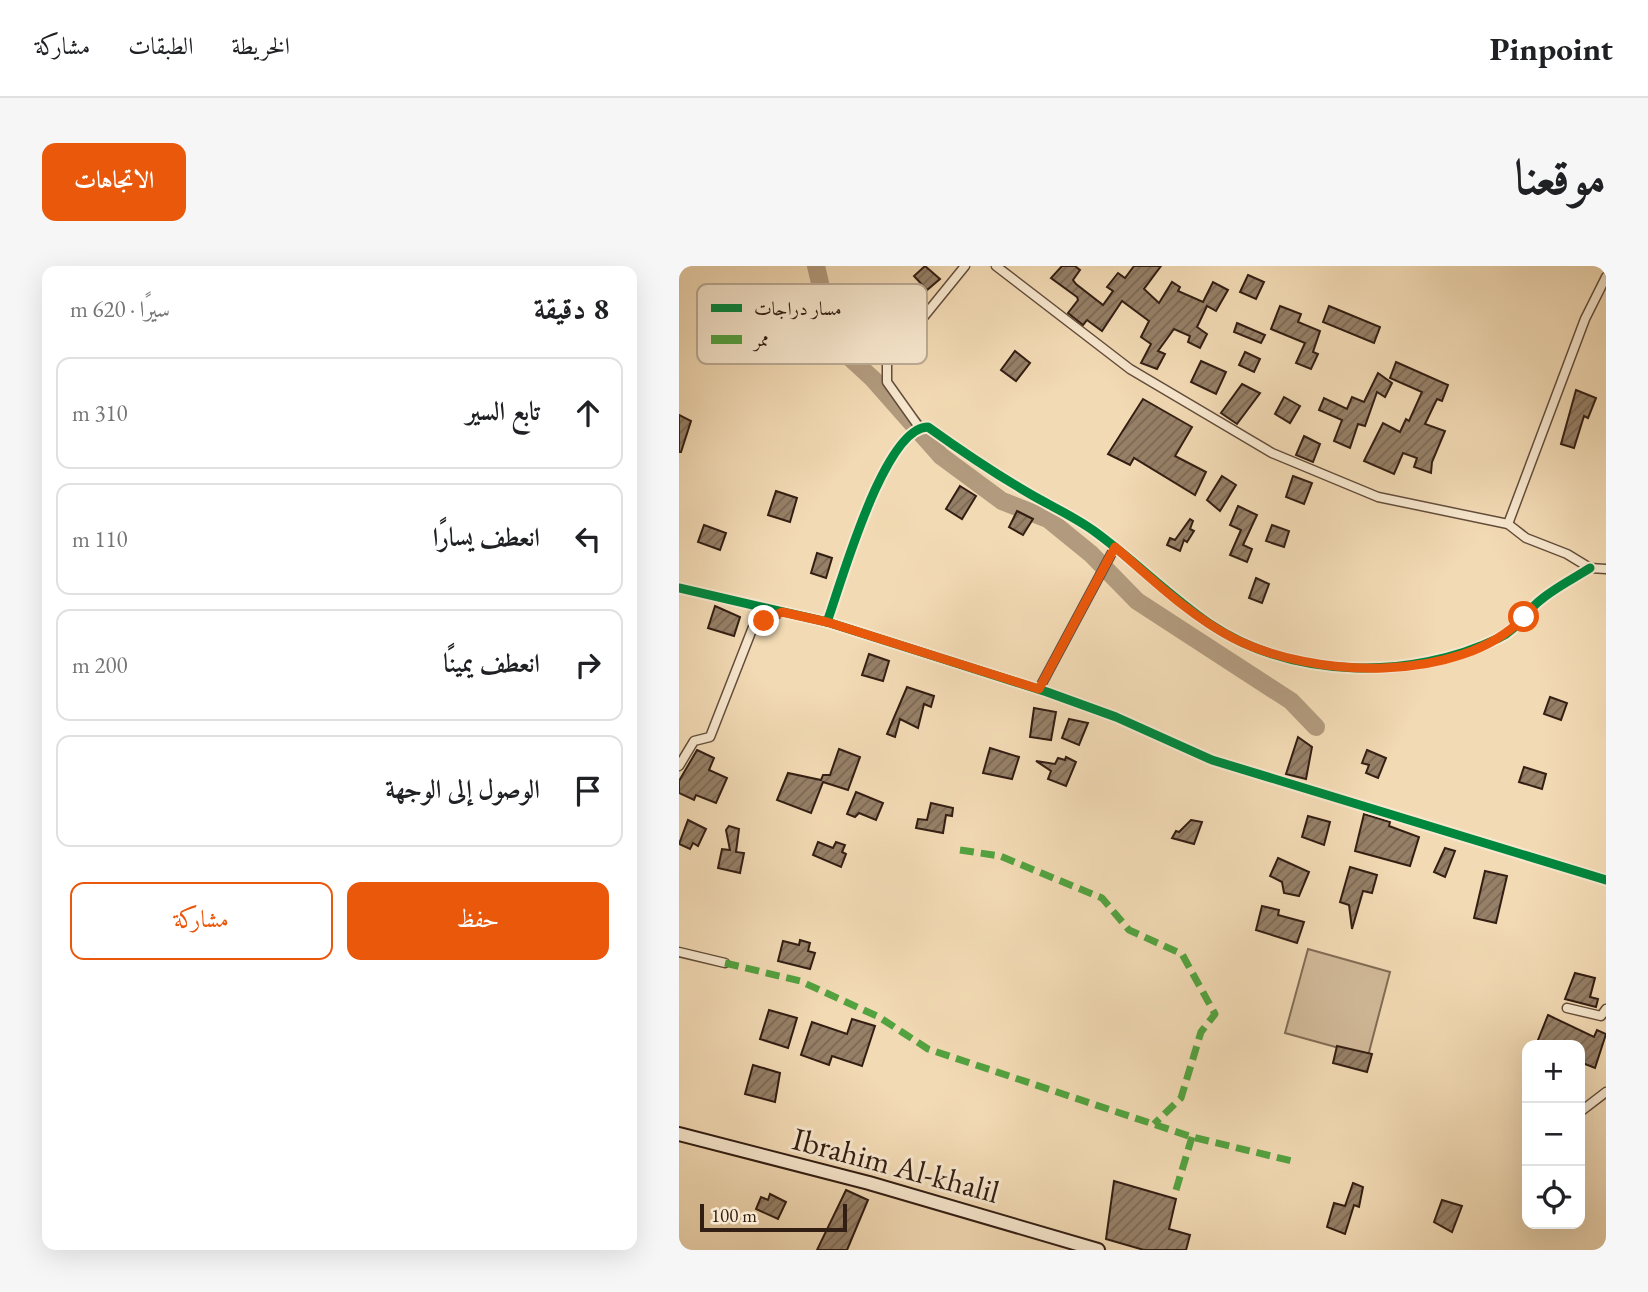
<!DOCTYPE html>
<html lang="ar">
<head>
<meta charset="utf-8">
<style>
	body { margin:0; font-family:"EB Garamond",Amiri,serif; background:#f6f6f6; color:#202124; direction:rtl }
	.controls { position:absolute; right:21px; bottom:21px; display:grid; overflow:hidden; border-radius:14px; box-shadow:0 7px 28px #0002 }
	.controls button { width:63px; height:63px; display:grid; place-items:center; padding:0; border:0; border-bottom:2px solid #e0e0e0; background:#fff; color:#202124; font:35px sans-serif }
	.scale { position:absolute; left:21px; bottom:18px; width:147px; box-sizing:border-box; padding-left:7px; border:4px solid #331e13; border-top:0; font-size:19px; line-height:24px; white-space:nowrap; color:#331e13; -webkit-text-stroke:5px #f7e7ce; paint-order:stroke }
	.stop { position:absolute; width:21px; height:21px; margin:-16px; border:5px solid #ea580c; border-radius:50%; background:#fff }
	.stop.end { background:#ea580c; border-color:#fff; box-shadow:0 2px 7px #0008 }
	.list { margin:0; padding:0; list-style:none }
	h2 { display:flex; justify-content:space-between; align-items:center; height:91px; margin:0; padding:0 28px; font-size:30px }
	h2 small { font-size:23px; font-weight:400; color:#757577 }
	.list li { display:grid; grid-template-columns:46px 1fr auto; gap:21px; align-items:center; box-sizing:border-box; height:112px; margin:0 14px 14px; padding:0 14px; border:2px solid #e0e0e0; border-radius:14px }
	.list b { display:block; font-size:26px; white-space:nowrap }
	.list em { font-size:23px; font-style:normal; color:#757577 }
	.actions { display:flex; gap:14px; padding:21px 28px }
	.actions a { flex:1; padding:16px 0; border:2px solid #ea580c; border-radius:14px; text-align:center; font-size:24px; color:#ea580c }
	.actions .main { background:#ea580c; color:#fff }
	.icon { flex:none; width:38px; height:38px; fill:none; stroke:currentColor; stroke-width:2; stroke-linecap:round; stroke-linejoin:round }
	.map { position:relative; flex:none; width:927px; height:984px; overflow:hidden; direction:ltr; border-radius:14px }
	header { display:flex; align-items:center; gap:42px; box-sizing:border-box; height:98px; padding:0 35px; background:#fff; border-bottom:2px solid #e0e0e0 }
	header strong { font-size:33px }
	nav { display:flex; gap:38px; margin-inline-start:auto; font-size:24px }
	.intro { display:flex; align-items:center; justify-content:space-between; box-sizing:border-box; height:168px; padding:0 42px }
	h1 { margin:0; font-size:49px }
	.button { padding:18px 32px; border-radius:14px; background:#ea580c; color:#fff; font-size:24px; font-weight:700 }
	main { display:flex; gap:42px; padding:0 42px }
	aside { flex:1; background:#fff; border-radius:14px; box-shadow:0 7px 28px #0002 }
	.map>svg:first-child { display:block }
	.grass { fill:#d2ba99; stroke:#826c56; stroke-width:2 }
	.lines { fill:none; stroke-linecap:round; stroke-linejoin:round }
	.river { stroke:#b19a7d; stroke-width:18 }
	.building { fill:url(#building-hatch); stroke:#331e13; stroke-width:2 }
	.street-casing { stroke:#634d3b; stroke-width:11 }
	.secondary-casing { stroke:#331e13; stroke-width:16 }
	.street { stroke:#f7e7ce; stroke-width:8 }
	.secondary { stroke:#f7e7ce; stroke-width:12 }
	.quiet { stroke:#52a23f; stroke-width:7; stroke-dasharray:14 7; stroke-linecap:butt }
	.cycleway-casing { stroke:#f7e7ce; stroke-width:13 }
	.cycleway { stroke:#00873e; stroke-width:9 }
	.route { stroke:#ea580c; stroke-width:9 }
	.labels { text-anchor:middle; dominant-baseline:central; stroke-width:6; stroke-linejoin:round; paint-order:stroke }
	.street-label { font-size:32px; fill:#331e13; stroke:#f7e7ce }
	.key { fill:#f7e7ce; stroke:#bcab96; stroke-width:2 }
	.key-label { font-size:19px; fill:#331e13 }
</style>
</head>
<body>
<header>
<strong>Pinpoint</strong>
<nav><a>الخريطة</a><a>الطبقات</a><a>مشاركة</a></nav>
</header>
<div class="intro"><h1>موقعنا</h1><a class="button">الاتجاهات</a></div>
<main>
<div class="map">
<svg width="927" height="984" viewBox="0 0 927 984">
	<defs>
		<pattern id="building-hatch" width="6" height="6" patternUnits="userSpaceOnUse" patternTransform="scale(1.75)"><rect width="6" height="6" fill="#968067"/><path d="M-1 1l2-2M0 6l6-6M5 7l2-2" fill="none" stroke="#7b6854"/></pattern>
	</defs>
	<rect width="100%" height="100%" fill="#f2dab4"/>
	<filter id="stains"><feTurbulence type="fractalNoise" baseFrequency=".00286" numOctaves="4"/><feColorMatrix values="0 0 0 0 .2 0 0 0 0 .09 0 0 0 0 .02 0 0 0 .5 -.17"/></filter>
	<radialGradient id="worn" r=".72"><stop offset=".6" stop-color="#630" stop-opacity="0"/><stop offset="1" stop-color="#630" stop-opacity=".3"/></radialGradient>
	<path class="grass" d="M629,683L711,706L689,790L606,767Z"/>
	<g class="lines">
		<path class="river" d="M137,0L155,77L194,113L262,190L323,235L369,253L412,288L458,335L612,435L637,461"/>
	</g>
	<g class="building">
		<path d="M246,0L261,13L248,24L235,10Z"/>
		<path d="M383,0H396L401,4L394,14L397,18L424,39L434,25L428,21L439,7L446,12L455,0H482L465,23L480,37L493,16L501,21L499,25L524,36L534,16L549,24L537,45L528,40L518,61L528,68L521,82L509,76L511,70L495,63L479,85L486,88L478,103L462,97L472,78L462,71L470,55L443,35L423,65L408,54L404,59L389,47L399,34L398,31L372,12Z"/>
		<path d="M569,9L585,16L577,33L561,26Z"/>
		<path d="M601,40L622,48L619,56L641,65L634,86L639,88L632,103L617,97L626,77L592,63Z"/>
		<path d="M650,40L701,61L695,77L644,56Z"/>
		<path d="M558,57L586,69L582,77L555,66Z"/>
		<path d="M336,85L351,97L337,115L322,104Z"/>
		<path d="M566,86L581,93L575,106L560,99Z"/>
		<path d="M522,95L547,106L537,128L512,116Z"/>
		<path d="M717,96L769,119L763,135L758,133L746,158L766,165L753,196L752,207L735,201L738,192L724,187L715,208L685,195L704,157L721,166L727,153L730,155L743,126L711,112Z"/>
		<path d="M699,107L713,117L706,131L698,126L686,160L679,158L671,182L655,175L663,154L640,144L645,132L668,143L673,131L685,136Z"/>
		<path d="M563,118L581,127L558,158L542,147Z"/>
		<path d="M897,124L917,132L909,152L905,150L895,182L882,178Z"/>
		<path d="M605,131L621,140L611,157L596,148Z"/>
		<path d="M464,133L513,161L496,190L527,206L516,229L455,192L451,199L429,188Z"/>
		<path d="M0,149L12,155L2,186H0Z"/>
		<path d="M625,170L641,178L634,196L617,189Z"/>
		<path d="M543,210L557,219L541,245L528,234Z"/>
		<path d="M614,210L633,217L625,238L607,231Z"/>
		<path d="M281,220L297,230L283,253L267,243Z"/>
		<path d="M97,225L118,232L111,256L89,249Z"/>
		<path d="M559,240L578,249L564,279L573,283L568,296L551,289L562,264L551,259Z"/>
		<path d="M338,245L354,253L344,269L330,261Z"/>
		<path d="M511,253L514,255L511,263L515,265L508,276L505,274L501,285L488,279L491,272L496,274Z"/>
		<path d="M25,259L47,267L41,284L19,276Z"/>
		<path d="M593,259L610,265L605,281L587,275Z"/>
		<path d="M138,287L153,292L147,312L132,307Z"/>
		<path d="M577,312L590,318L583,337L570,332Z"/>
		<path d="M36,340L61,351L55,370L29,362Z"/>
		<path d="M190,388L210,395L204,415L183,409Z"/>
		<path d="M228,421L255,430L252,441L245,438L239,462L221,453L216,471L208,468Z"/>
		<path d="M871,431L888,437L882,454L865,448Z"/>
		<path d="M355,442L377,446L372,474L351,471Z"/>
		<path d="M390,453L409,457L400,479L383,472Z"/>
		<path d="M619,471L633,481L627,513L607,508Z"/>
		<path d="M311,482L340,491L333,513L304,507Z"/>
		<path d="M160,483L181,491L169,524L144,516L132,547L98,534L109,507L142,514L144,509H151Z"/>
		<path d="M18,484L35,492L30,504L48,512L37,537L17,529L15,534L0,527V515Z"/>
		<path d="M688,484L707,492L699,512L687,507L690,499L683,497Z"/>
		<path d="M387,491L397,496L387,520L369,513L372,505L357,495L376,498L379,492L386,494Z"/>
		<path d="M845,501L867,508L863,523L840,516Z"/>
		<path d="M177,526L204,537L197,554L180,547L176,551L168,548Z"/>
		<path d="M252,537L274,542L273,550L267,549L264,567L237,562L239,553L248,554Z"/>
		<path d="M685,548L711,556L710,560L740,571L731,600L676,585Z"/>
		<path d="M629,550L651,556L645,579L623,571Z"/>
		<path d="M9,554L27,563L19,580L14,577L11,583L0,578Z"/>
		<path d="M512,554L523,556L515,578L493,572L497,565L500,566Z"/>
		<path d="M50,560L60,563L57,586L65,587L61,607L39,602L43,583L51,584L47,564Z"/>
		<path d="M139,576L154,582L157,576L166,579L163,586L167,588L162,601L134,589Z"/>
		<path d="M766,582L776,585L766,611L755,606Z"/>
		<path d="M599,592L630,606L620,630L605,627L603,616L591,610Z"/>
		<path d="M671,601L698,609L693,627L684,625L673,663L670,639L661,636Z"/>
		<path d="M806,605L828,610L817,657L795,652Z"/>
		<path d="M583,640L600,644L599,649L625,656L618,677L577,664Z"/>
		<path d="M121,674L131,677L129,685L136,687L131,703L99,695L104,675L120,679Z"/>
		<path d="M896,707L916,712L911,731L919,733L917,741L886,733Z"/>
		<path d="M90,744L118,752L109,782L81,773Z"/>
		<path d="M869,749L915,771L918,764L927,768L916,802L901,796V779H857Z"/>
		<path d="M173,753L196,760L183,800L153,790L150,799L122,789L133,756L168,768Z"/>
		<path d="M658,780L693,788L688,806L654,797Z"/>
		<path d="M74,799L101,807L96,836L66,828Z"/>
		<path d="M435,915L497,933L490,963L511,969L507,984H465L427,973Z"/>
		<path d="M674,917L684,921L680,941L675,939L666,968L648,961L655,937L666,940Z"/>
		<path d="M167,924L189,934L168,984H138Z"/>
		<path d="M91,928L107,936L99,953L77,943L82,931L89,934Z"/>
		<path d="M763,934L783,940L773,966L755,956Z"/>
	</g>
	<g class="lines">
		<g class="street-casing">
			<g id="street">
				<path d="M317,0L451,103L593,187L699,231L829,258L847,272L888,288L911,302L927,303"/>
				<path d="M240,161L208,116V96L286,0"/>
				<path d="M829,258L906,53L927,11"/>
				<path d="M0,322L148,356L255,390L368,426L437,451L533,494L927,614"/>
				<path d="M148,356C162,318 205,161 249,161C281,184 312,205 346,225C369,239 393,249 415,265C455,294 490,330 531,358C613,413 731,415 820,372C836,365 845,349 858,337C873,323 894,313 911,302"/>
				<path d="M360,423L436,281"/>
				<path d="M0,500L15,475L31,471L74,361L102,346"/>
				<path d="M0,686L46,697"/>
				<path d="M888,742L922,750L927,743"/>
				<path d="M901,846L927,826"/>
			</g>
		</g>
		<g class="secondary-casing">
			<path id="secondary" d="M0,868L190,917L419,984"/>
		</g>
		<use href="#street" class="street"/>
		<use href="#secondary" class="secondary"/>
		<g class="quiet">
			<path d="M281,584L321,590L423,632L450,664L503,688L536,748L522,766L502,832L475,858"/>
			<path d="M46,697L121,715L200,751L249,783L513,871L613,895"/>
			<path d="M497,924L513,871"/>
		</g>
		<g class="cycleway-casing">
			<g id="cycleway">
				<path d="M0,322L148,356L255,390L368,426L437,451L533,494L927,614"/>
				<path d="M148,356C162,318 205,161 249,161C281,184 312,205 346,225C369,239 393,249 415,265C455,294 490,330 531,358C613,413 731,415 820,372C836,365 845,349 858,337C873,323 894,313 911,302"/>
			</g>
		</g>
		<use href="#cycleway" class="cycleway"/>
	</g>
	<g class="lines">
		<path class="route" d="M85,355L103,346L148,356L360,423L436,281C473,313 510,349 554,372C633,412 780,419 845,351"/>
	</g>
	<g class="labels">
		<g class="street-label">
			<text transform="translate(217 899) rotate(15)">Ibrahim Al-khalil</text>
		</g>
	</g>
	<rect x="18" y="18" width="230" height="80" rx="10" class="key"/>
	<rect x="32" y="38" width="31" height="8" fill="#00873e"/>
	<rect x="32" y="69" width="31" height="9" fill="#52a23f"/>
	<g class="key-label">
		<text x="75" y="49">مسار دراجات</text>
		<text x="75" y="80">ممر</text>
	</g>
	<rect width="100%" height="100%" filter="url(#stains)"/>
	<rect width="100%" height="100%" fill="url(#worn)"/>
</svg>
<div class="controls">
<button>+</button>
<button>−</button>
<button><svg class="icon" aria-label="locate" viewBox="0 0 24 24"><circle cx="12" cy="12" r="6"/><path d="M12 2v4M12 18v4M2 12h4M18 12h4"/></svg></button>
</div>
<div class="scale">100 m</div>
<div class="stop" style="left:845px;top:351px"></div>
<div class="stop end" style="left:85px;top:355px"></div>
</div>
<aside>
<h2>8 دقيقة<small>سيرًا · 620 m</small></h2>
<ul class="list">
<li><svg class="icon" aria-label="ahead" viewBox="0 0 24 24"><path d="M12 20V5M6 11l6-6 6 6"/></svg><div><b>تابع السير</b></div><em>310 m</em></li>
<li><svg class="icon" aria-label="left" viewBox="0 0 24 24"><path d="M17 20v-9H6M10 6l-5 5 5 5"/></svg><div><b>انعطف يسارًا</b></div><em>110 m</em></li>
<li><svg class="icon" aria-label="right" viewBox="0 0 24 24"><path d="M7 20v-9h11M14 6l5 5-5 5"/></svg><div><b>انعطف يمينًا</b></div><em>200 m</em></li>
<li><svg class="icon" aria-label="arrive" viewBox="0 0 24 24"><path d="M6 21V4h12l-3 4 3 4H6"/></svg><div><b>الوصول إلى الوجهة</b></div></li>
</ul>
<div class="actions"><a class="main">حفظ</a><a>مشاركة</a></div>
</aside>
</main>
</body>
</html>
